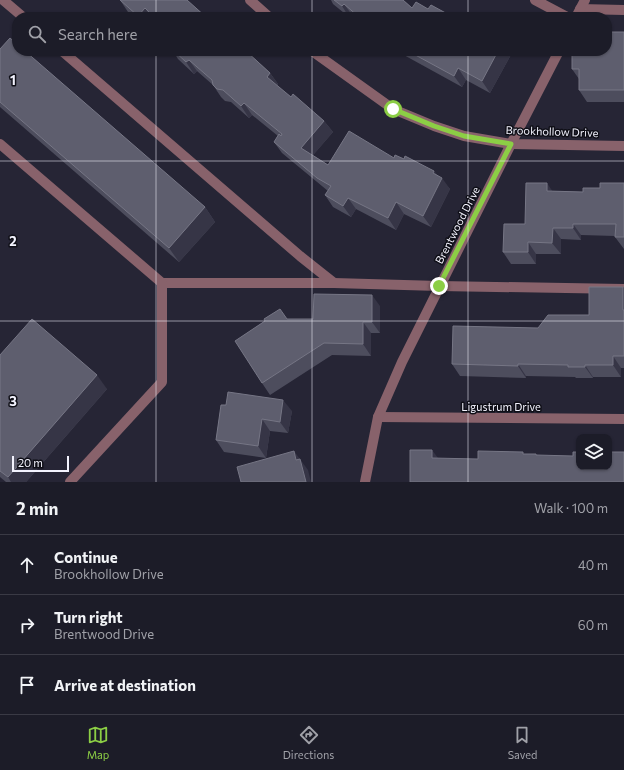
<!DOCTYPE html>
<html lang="en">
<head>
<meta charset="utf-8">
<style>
	body { margin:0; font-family:Commissioner,sans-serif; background:#292934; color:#f1f3f6 }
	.controls { position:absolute; right:12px; bottom:12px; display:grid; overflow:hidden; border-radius:8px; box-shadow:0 1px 3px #0004 }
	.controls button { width:36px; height:36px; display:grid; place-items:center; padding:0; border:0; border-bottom:1px solid #3a3a45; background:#1c1c28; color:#f1f3f6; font:20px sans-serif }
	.scale { position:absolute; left:12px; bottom:10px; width:57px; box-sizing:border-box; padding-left:4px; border:2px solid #f3f3fe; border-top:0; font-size:11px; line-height:14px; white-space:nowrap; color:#f3f3fe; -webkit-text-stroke:3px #0f0f17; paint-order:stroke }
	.stop { position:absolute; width:12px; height:12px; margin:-9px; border:3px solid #8cce45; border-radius:50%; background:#fff }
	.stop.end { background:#8cce45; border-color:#fff; box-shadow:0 1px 4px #0008 }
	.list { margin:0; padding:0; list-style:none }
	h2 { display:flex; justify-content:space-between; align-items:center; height:52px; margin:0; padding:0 16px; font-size:17px }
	h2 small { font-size:13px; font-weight:400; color:#a0a1a8 }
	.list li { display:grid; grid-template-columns:26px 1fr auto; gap:12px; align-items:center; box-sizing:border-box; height:60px; padding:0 16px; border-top:1px solid #3a3a45 }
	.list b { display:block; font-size:15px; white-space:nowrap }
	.list p { margin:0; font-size:13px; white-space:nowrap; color:#a0a1a8 }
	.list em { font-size:13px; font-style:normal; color:#a0a1a8 }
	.icon { flex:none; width:22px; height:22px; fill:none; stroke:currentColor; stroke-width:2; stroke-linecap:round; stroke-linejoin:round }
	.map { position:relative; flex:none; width:624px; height:482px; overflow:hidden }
	.search { position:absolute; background:#1c1c28; box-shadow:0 1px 3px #0004; left:12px; right:12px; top:12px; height:44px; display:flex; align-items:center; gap:10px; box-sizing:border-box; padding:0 14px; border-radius:16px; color:#a0a1a8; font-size:15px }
	.sheet { height:232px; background:#1c1c28 }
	nav { display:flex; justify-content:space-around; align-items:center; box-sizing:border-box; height:56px; border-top:1px solid #3a3a45; background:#1c1c28; font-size:11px; color:#a0a1a8 }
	nav a { display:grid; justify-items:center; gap:2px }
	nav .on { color:#8cce45 }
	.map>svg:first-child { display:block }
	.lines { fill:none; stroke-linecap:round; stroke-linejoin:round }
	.minor { stroke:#88626b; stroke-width:10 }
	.wall { fill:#4d4d5d }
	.shaded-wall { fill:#363546 }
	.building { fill:#5e5e6e; stroke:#767685 }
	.route { stroke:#8cce45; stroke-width:5 }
	.grid { fill:none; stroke:#f3f3fe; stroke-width:1; stroke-opacity:0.55 }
	.labels { text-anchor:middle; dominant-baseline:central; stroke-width:3; stroke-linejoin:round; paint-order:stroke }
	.street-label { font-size:11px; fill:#f3f3fe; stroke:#0f0f17 }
	.grid-label { font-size:13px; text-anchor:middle; font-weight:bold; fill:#f3f3fe; stroke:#0f0f17; stroke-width:3; stroke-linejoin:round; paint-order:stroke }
</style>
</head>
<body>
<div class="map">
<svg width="624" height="482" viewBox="0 0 624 482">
	<rect width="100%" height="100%" fill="#262535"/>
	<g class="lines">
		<g class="minor">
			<path d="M3,0L23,17"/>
			<path d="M250,0L269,17"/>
			<path d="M535,0L567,17"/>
			<path d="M580,9L624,10"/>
			<path d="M576,17L585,0"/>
			<path d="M62,51L300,256L334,283"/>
			<path d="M312,51L393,109L434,126L464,136L511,144L624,146"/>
			<path d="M0,144L162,283H334L439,286L624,289"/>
			<path d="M378,417L624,419"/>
			<path d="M70,482L162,382V283"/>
			<path d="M365,482L378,417L402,362L511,144L559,51"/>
		</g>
	</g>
	<g class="wall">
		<path d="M120,0L206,17H134L128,12Z"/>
		<path d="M331,0H403L412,8L428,9L453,17H354L352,15L350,17H349L333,4Z"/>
		<path d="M624,32V102H587L579,90V79L572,69L607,51Z"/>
		<path d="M0,49L205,207L215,222L179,262L0,107Z"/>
		<path d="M173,51H246L270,73L278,84L277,86L291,97L324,121L333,132L313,155L328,165L394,158L404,159L434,171L437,175L450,189L431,227L404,214L396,230L356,209L351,217L333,207L325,195L328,191L282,153L274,142L278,136L252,115L249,118L231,102L225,101L221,97L213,85L197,71L194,74L178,59Z"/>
		<path d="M400,51H513L490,93L466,80L462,87L402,54Z"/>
		<path d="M624,183V249L615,237V236L581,235V240L561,239V254H536V264H511L503,252L525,224L553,191L583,192Z"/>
		<path d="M623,287L624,288V368H621V377H593V378H576L575,377L526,376V378L460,376L452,364L538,328L589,315Z"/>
		<path d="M380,306V333H371V356L332,355L270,395L262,383L288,319H313Z"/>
		<path d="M0,355L107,389L26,482H6L0,477Z"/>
		<path d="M221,405L292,411L288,433L270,431L266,458L224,452L216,440Z"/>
	</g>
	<g class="shaded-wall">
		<path d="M344,4L352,15L350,17H349L342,6Z"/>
		<path d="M145,8L151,17H139L138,16Z"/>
		<path d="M498,51H513L490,93L482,81Z"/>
		<path d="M189,60L197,71L194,74L186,62Z"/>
		<path d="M458,68L466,80L462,87L454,76Z"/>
		<path d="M270,73L278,84L275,88L267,77Z"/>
		<path d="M244,103L252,115L249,118L241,106Z"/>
		<path d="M324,121L333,132L309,160L301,148Z"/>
		<path d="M434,171L441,180L442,178L450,189L431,227L423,216L433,173Z"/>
		<path d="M547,183L555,195L547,191Z"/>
		<path d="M348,198L356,209L351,217L343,206Z"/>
		<path d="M396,202L404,214L396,230L388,218Z"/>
		<path d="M205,207L215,222L179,262L169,248Z"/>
		<path d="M573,224L581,235V240L573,228Z"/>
		<path d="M553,228L561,239V254L552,243Z"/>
		<path d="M528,242L536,254V264L528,252Z"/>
		<path d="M623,287L624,288V311L623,310Z"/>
		<path d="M372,295L380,306V333L372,322Z"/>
		<path d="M363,322L371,333V356L363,344Z"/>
		<path d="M613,356L621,368V377L613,365Z"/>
		<path d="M518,364L526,376V378L518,366Z"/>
		<path d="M585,365L593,377V378L585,367Z"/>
		<path d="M97,375L107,389L26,482H11L8,477Z"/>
		<path d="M283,400L292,411L288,433L280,422Z"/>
		<path d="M262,419L270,431L266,458L258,446Z"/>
		<path d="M432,450L441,462L432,458Z"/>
		<path d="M294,451L308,470L311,482H306L296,460Z"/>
	</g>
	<g class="building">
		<path d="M120,0H187L206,17H154L145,8L138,16Z"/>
		<path d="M334,0H403L412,8L416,2L428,9L431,5L453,17H359L344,4L342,6Z"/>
		<path d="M490,13L497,17H488Z"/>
		<path d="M607,32H624V90H579V69H572V52H578V51H607Z"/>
		<path d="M10,38L17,44V51H25L205,207L169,248L0,102V49Z"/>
		<path d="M174,51H246L270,73L267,77L291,97L293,94L324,121L301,148L328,165L349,131L394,158L395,155L404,159L405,156L434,171L433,173L442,178L423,216L396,202L388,218L348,198L343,206L325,195L331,186L317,178L274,142L279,134L281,136L282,134L244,103L241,106L223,90L217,89L213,85L212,80L189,60L186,62Z"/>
		<path d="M408,51H498L482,81L458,68L454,76Z"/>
		<path d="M526,183H547V191L583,192V188H600V183H624V237H615L616,224H573V228H553L552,243L528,242V252H503L504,224H525Z"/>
		<path d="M589,287H623V310H624V356H613V365H585V367H568V365L518,364V366L452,364L453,326L538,328L548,315H589Z"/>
		<path d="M314,294L372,295V322H363V344L324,343L262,383L235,341L265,321L264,319L280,309L287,319H313Z"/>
		<path d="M32,319L97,375L8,477L0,471V355Z"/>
		<path d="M228,392L283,400L280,422L262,419L258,446L216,440L221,405H226Z"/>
		<path d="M410,450H432V458L478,459V451L523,452V454H536V455L573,456V452H579V467H609V452H624V482H410Z"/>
		<path d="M294,451L296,460L300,459L306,482H241L237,467Z"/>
	</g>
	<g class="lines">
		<path class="route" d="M393,109L434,126L464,136L511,144L439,286"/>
	</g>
	<path class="grid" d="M156,0V17M312,0V17M468,0V17M156,51V482M312,51V482M468,51V482M0,161H624M0,321H624"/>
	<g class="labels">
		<g class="street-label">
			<text transform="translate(552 131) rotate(2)">Brookhollow Drive</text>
			<text transform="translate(457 225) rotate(-63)">Brentwood Drive</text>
			<text x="501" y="406">Ligustrum Drive</text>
		</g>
	</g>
	<g class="grid-label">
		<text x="13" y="85">1</text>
		<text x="13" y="246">2</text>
		<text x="13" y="406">3</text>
	</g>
</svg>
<div class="controls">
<button><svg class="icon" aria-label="layers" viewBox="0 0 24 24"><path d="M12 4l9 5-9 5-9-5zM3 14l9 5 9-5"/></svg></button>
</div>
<div class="scale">20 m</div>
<div class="stop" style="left:393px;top:109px"></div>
<div class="stop end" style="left:439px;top:286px"></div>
<div class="search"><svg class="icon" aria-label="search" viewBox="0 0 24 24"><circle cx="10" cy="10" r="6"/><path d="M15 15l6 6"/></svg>Search here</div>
</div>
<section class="sheet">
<h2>2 min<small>Walk · 100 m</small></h2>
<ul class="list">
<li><svg class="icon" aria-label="ahead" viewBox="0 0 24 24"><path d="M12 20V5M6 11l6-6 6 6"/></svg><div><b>Continue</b><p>Brookhollow Drive</p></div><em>40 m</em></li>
<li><svg class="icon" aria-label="right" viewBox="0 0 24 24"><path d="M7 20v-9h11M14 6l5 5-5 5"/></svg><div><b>Turn right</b><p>Brentwood Drive</p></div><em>60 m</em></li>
<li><svg class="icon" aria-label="arrive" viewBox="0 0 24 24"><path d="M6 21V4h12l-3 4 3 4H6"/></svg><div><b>Arrive at destination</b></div></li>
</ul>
</section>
<nav>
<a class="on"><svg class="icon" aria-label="map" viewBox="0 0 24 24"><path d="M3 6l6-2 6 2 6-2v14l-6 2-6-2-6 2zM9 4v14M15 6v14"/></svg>Map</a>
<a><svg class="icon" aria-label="directions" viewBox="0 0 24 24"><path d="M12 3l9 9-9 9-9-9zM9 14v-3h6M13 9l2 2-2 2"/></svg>Directions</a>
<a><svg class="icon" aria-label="saved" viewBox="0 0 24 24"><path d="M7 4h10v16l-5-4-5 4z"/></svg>Saved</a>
</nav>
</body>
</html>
